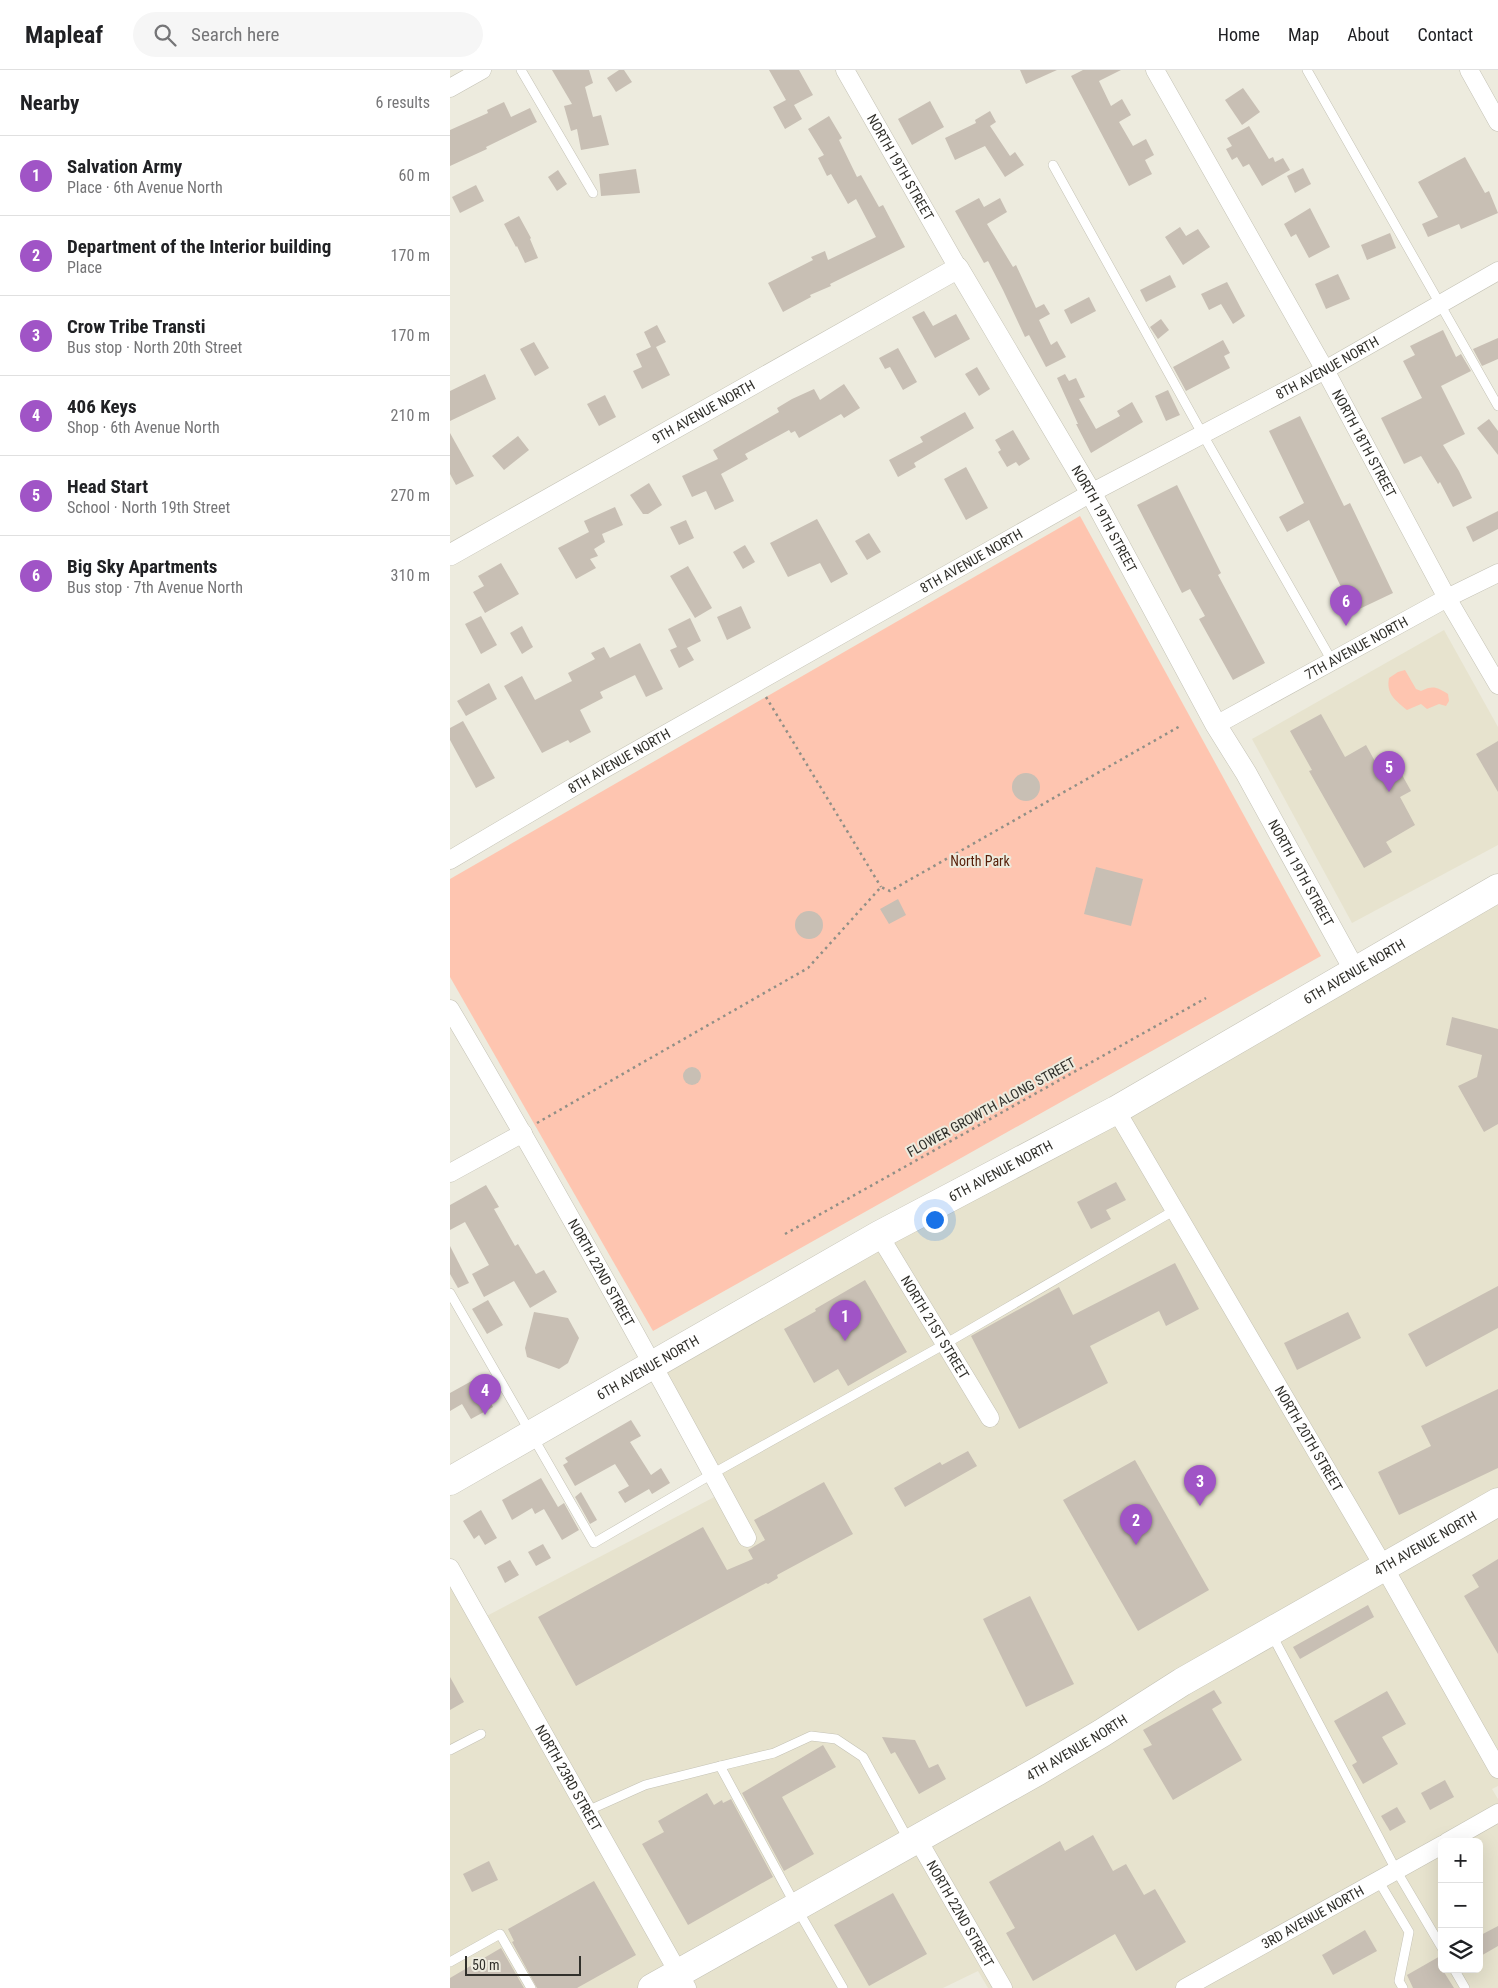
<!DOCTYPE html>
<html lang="en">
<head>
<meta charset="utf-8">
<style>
	body { margin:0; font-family:"Roboto Condensed",sans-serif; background:#f6f6f6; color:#202124 }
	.controls { position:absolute; right:15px; bottom:15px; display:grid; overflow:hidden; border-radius:8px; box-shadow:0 5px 20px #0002 }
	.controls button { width:45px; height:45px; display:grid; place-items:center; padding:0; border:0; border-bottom:1px solid #e0e0e0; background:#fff; color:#202124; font:25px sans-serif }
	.scale { position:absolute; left:15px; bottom:12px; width:116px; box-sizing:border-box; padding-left:5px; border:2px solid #31302b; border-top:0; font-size:14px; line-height:18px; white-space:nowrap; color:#31302b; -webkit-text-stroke:4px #edebde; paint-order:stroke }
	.you { position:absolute; left:484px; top:1149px; width:18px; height:18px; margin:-12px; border:4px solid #fff; border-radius:50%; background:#1a73e8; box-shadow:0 0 0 8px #1a73e833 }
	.badge { display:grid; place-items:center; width:32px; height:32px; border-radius:50%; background:#a054c6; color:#fff; font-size:16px; font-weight:700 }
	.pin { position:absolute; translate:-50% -41px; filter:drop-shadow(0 1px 2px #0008) }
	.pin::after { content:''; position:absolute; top:26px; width:18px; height:15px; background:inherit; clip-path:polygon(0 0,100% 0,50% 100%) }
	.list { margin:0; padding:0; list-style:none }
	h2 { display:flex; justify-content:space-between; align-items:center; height:65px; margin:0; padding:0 20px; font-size:21px }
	h2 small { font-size:16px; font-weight:400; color:#757577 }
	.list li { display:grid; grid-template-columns:32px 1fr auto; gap:15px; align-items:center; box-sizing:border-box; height:80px; padding:0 20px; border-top:1px solid #e0e0e0 }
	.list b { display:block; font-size:19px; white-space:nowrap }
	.list p { margin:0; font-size:16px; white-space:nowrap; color:#757577 }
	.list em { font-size:16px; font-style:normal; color:#757577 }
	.icon { flex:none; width:28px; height:28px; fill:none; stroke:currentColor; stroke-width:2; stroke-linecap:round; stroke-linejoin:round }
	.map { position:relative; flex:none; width:1048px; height:1918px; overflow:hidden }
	header { display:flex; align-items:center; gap:30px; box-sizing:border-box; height:70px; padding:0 25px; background:#fff; border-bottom:1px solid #e0e0e0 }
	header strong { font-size:24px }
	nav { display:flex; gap:28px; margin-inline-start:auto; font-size:18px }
	.search { width:350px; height:45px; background:#f6f6f6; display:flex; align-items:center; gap:12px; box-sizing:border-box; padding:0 18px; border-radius:28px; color:#757577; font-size:19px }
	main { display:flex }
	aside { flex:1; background:#fff }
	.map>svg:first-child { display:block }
	.built { fill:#e7e3ce; fill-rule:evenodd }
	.green { fill:#fec5b0 }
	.building { fill:#c8bfb4 }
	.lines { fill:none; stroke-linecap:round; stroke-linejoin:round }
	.service-casing { stroke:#c4c2b5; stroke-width:10 }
	.minor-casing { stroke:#c4c2b5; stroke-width:19 }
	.tertiary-casing { stroke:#c4c2b5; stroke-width:22 }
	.primary-casing { stroke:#c4c2b5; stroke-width:29 }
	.path { stroke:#918f86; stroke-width:2.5; stroke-dasharray:2.5 4; stroke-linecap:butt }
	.service { stroke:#fff; stroke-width:9 }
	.minor { stroke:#fff; stroke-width:18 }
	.tertiary { stroke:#fff; stroke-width:21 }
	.primary { stroke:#fff; stroke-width:28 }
	.labels { text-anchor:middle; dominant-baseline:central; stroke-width:4; stroke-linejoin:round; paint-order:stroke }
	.street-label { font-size:14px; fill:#31302b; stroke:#edebde }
	.park-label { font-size:14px; fill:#561f08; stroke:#edebde }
</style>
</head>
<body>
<header>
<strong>Mapleaf</strong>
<div class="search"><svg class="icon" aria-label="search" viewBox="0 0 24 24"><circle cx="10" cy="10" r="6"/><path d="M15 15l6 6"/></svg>Search here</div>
<nav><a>Home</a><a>Map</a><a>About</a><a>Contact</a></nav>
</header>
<main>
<aside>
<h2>Nearby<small>6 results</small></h2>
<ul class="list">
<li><span class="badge">1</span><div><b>Salvation Army</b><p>Place · 6th Avenue North</p></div><em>60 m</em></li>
<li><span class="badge">2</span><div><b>Department of the Interior building</b><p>Place</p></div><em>170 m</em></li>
<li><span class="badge">3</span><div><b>Crow Tribe Transti</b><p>Bus stop · North 20th Street</p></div><em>170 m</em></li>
<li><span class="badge">4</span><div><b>406 Keys</b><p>Shop · 6th Avenue North</p></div><em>210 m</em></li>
<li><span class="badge">5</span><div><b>Head Start</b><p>School · North 19th Street</p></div><em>270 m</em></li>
<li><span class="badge">6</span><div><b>Big Sky Apartments</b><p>Bus stop · 7th Avenue North</p></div><em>310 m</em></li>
</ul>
</aside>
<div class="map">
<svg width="1048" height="1918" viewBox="0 0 1048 1918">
	<rect width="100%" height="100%" fill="#edebde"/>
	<g class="built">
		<path d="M994,560L1048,657V775L902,853L802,669Z"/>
		<path d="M1048,834V1716L1042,1719L1048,1729V1918H538L528,1901L493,1918H0V1498L29,1550L272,1423L203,1294ZM992,1772H1029V1899H992Z"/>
	</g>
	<g class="green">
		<path d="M630,446L871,886L203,1261L0,907V809Z"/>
		<path d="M955,600L966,619L971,621C983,615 987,617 998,624L999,631L996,636L989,634L977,639L971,634L957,640C945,630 936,624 939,608L948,602Z"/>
	</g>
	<g class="building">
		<path d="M102,0H139L143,13L135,17L143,47L151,45L159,75L131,80L127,59L121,61L114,36L122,34Z"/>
		<path d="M169,0H174L182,12L166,22L157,8Z"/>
		<path d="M319,0H349L363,25L344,35L352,49L335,59L323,37L336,30Z"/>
		<path d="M570,0H607L576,14Z"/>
		<path d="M633,0H671L649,11L661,36L672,29L681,45L669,52L683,76L696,69L704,85L695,90L702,104L679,116L621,6Z"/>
		<path d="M793,18L810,42L792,55L775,30Z"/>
		<path d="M480,31L494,57L462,75L448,49Z"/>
		<path d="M54,32L61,47L80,38L87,52L36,77L37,79L0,96V60L38,43L37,40Z"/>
		<path d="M540,41L546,52L540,56L560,86L565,82L574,95L555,107L535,76L505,90L495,68L526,53L525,50Z"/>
		<path d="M379,46L392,68L389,70L407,107L411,105L429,137L433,135L455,177L380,214L381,216L360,225L361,227L333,242L318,213L363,190L361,187L375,181L378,190L426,167L406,129L398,134L381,104L377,106L368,88L374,85L358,59Z"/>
		<path d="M799,56L819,89L823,87L825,92L833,88L840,100L812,116L799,94L793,97L787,87L782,90L776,79L782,76L777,68Z"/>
		<path d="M1015,87L1035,123L1039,121L1048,143L1011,159L1009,154L978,167L972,154L988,147L968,112Z"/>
		<path d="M853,98L861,114L845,123L837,106Z"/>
		<path d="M186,99L190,123L151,126L149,104Z"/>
		<path d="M108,100L117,114L107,121L98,107Z"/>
		<path d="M26,115L34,131L10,143L2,127Z"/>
		<path d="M529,128L534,137L550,128L557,142L537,154L563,197L566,195L586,238L594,234L600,244L589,250L601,275L607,271L616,287L596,297L579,265L575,267L553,220L538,191L534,193L505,141Z"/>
		<path d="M860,138L880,177L859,188L846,164L841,167L834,154Z"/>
		<path d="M69,146L81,168L80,169L88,188L75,193L67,176L66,177L54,154Z"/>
		<path d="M730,157L736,166L748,159L760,177L733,195L715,167Z"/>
		<path d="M940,163L946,178L917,190L911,175Z"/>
		<path d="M888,204L900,229L876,239L865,214Z"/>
		<path d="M720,205L726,217L696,232L690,220Z"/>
		<path d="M777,212L795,246L783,254L771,234L759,240L751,224Z"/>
		<path d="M639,227L646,241L621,254L614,240Z"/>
		<path d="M474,241L483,256L506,244L520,269L485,288L462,247Z"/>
		<path d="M711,249L719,260L708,269L700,257Z"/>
		<path d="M207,255L216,272L206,277L220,305L192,319L183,301L192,297L186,284L201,277L194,262Z"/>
		<path d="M993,260L1006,287L1011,284L1021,301L991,316L1015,364L993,375L1009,401L1022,428L1003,437L990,412L988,414L971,386L954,394L931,348L972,328L953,291L965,285L960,276Z"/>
		<path d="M1048,268V289L1032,296L1023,279Z"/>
		<path d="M773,270L780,283L774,286L780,298L736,321L723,297Z"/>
		<path d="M84,272L99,298L85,306L70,279Z"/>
		<path d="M448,278L467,312L453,320L440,297L435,299L429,288Z"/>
		<path d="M527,297L540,319L529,326L515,304Z"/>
		<path d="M35,304L46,329L0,351V321Z"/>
		<path d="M615,304L619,311L626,308L635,327L629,329L646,359L670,346L667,341L682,332L693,352L641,383L626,354H628L607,308Z"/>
		<path d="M394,314L410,338L394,348L391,344L349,368L345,361L341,363L339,360L295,384L298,389L271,404L284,431L265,440L256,421L242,427L232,406L268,389L263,380L329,342L327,338L342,329L364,319L370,330Z"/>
		<path d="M718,320L730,345L716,351L705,326Z"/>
		<path d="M155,325L166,347L149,356L137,334Z"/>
		<path d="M515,342L524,358L464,393L466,397L448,407L439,390L473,372L470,367Z"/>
		<path d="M850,346L894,436L900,433L943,523L903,542L859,450L837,462L829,447L854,433L819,361Z"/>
		<path d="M1039,349L1048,361V385L1027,358Z"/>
		<path d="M563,360L580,389L569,396L566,392L557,397L548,382L551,380L545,370Z"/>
		<path d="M0,363L24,406L6,415L0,404Z"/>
		<path d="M68,366L79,380L54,400L42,386Z"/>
		<path d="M516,397L538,438L516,450L494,409Z"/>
		<path d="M199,413L212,435L198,444H193L180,425Z"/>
		<path d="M727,415L771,503L768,505L815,593L783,610L749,549L755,546L740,519L732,523L687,435Z"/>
		<path d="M165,437L173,455L152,464L155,472L144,479L148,486L140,489L146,498L126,509L108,478L139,462L134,451Z"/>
		<path d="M1048,441V459L1023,472L1016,457Z"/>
		<path d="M367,449L398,504L381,513L370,493L338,507L320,473Z"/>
		<path d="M236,450L244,468L229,475L220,457Z"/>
		<path d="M419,463L431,482L417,490L405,471Z"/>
		<path d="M295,475L305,492L293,499L283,482Z"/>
		<path d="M51,493L69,524L35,543L23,522L34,516L28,506Z"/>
		<path d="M238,496L262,538L245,548L220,506Z"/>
		<path d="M291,536L301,558L277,570L267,547Z"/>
		<path d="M31,546L47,575L31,584L15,554Z"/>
		<path d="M240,548L251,571L237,578L244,590L229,598L220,580L227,577L218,559Z"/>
		<path d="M72,556L83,577L72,584L60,563Z"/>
		<path d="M190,573L213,619L196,627L185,605L150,622L153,628L130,640L141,662L120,673L118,670L92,683L54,616L72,606L85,630L122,611L118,603L145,589L141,583L154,577L160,588Z"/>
		<path d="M39,613L47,629L16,646L7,631Z"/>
		<path d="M871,644L895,687L916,675L931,702L946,694L961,721L950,727L965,755L936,772L942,782L914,798L859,701L862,700L840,661Z"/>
		<path d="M13,651L45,708L26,718L0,670V658Z"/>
		<path d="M1048,671V722L1026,684Z"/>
		<circle cx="576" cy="717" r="14"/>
		<path d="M646,797L693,809L681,856L634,844Z"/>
		<path d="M448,829L456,845L439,854L430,839Z"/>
		<circle cx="359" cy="855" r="14"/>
		<path d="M1002,947L1048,959V1054L1034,1062L1008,1016L1027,1007L1032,985L996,975Z"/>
		<circle cx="242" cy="1006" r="9"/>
		<path d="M666,1112L676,1130L656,1140L661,1149L641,1159L627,1132Z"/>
		<path d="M36,1115L49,1137L44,1139L65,1176L68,1174L86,1204L94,1200L107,1222L80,1238L64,1211L34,1227L22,1204L39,1195L15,1152L0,1160V1135Z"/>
		<path d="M0,1176L19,1213L8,1218L0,1204Z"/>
		<path d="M725,1193L749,1239L716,1256L709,1241L640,1276L658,1313L569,1359L521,1266L609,1217L623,1245Z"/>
		<path d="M415,1210L457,1282L398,1316L388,1299L364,1313L334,1259L366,1241L365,1239Z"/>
		<path d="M1048,1216V1258L976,1297L958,1264Z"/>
		<path d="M38,1230L53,1255L37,1264L22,1239Z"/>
		<path d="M84,1242L118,1248L129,1268L118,1293L109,1299L77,1287L75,1278Z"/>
		<path d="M898,1242L911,1268L847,1300L834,1273Z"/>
		<path d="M27,1308L43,1337L21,1349L12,1334L0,1341V1323Z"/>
		<path d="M1048,1319V1398L949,1445L928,1402L981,1376L971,1356Z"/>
		<path d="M181,1350L191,1366L180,1372L201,1405L211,1398L220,1413L202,1424L199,1419L175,1433L168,1422L179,1416L165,1394L125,1416L113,1395L118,1392L115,1388Z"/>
		<path d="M518,1381L527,1396L455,1437L444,1418L490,1392L492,1395Z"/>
		<path d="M685,1390L759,1520L688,1561L613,1430Z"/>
		<path d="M91,1408L108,1437L114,1433L129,1460L112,1470L94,1439L85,1444L82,1438L62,1450L52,1430Z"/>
		<path d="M374,1412L403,1464L327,1505L328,1508L318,1514L316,1513L126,1616L88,1547L253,1457L277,1500L303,1489L298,1480L315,1470L304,1450Z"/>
		<path d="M131,1422L147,1450L140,1454L125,1427Z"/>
		<path d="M31,1440L47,1468L35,1475L29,1465L24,1469L13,1451Z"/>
		<path d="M93,1474L101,1488L86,1496L78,1482Z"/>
		<path d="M1048,1489V1584L1014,1526L1029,1517L1022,1505Z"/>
		<path d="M60,1490L69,1505L55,1513L47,1497Z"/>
		<path d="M580,1526L624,1614L576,1637L533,1549Z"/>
		<path d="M918,1535L924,1547L850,1589L843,1577Z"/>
		<path d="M0,1607L14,1632L0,1640Z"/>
		<path d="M764,1620L772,1633L762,1639L792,1690L723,1730L693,1679L702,1675L693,1660Z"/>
		<path d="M937,1621L956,1654L932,1667L948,1694L913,1714L902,1695L907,1692L884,1651Z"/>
		<path d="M432,1667L465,1670L479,1698L488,1694L496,1709L469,1724L445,1682L441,1684Z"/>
		<path d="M373,1675L386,1697L332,1727L364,1784L334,1801L292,1723Z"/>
		<path d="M995,1710L1004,1727L980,1740L971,1723Z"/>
		<path d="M257,1723L264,1735L272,1730L273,1733L281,1729L323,1807L238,1855L192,1774L214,1762L208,1751Z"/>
		<path d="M947,1737L956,1752L940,1761L931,1746Z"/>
		<path d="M643,1765L663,1801L676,1794L694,1825L705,1819L736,1872L686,1901L665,1864L583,1911L556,1863L565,1858L539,1812L610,1771L615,1781Z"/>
		<path d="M39,1791L48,1810L22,1822L13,1804Z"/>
		<path d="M144,1811L186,1885L127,1918H87L62,1872L64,1871L58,1859Z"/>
		<path d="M443,1823L477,1884L419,1916L384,1855Z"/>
		<path d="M1048,1856V1876L1029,1887V1866Z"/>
		<path d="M915,1860L927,1881L883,1905L872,1885Z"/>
		<path d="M51,1878L74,1918H0V1908Z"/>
		<path d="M992,1885V1899L1004,1918H963L957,1905Z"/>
	</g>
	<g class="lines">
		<g class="service-casing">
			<g id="service">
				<path d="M71,0L143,123"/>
				<path d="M857,0L1048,336"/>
				<path d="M603,95L753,365L882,591"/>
				<path d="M0,1223L144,1473L262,1404L495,1274L725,1140"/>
				<path d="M822,1565L946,1800L992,1878"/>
				<path d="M0,1680L31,1664"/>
				<path d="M270,1696L324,1683L361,1666L386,1669L413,1687L459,1771"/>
				<path d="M137,1741L195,1715L270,1696L353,1849L393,1918"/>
				<path d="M928,1810L959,1862L949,1911L953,1918"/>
				<path d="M0,1892L50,1864L81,1918"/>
				<path d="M1004,1899L1015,1918"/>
			</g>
		</g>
		<g class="minor-casing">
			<g id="minor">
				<path id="s1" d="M395,0L508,198"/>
				<path id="s2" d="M705,0L875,300L997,528L1048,615"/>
				<path d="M1019,0L1048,52"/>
				<path d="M0,18L32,0"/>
				<path id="s3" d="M766,655L997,528L1048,503"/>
				<path id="s4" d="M0,790L154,699L641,423L875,300L1048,201"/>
				<path id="s5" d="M0,939C103,1113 201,1290 297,1468"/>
				<path id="s6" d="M666,1040L934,1497L1048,1699"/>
				<path d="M0,1103L73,1063"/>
				<path id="s7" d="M429,1165L540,1348"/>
				<path id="s8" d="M0,1498L237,1918"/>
				<path id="s9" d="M468,1770L553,1918"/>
				<path d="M997,1772L1048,1743"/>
				<path id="s10" d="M735,1918L992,1775"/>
			</g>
		</g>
		<g class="tertiary-casing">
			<g id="tertiary">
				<path id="s11" d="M0,485L508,198L641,423L766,655L796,703L905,901"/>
			</g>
		</g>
		<g class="primary-casing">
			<g id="primary">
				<path id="s12" d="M0,1411L429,1165L666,1040L1048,818"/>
				<path id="s13" d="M202,1918L588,1701L652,1663L732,1612L1048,1432"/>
			</g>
		</g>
		<g class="path">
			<path d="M316,627L431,817"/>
			<path d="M87,1053L358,898L431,817L440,821L732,655"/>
			<path d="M335,1164L756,928"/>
		</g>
		<use href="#service" class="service"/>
		<use href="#minor" class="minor"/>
		<use href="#tertiary" class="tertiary"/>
		<use href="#primary" class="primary"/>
	</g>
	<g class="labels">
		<g class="street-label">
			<text stroke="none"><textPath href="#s1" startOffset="112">NORTH 19TH STREET</textPath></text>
			<text stroke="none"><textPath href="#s4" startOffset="1006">8TH AVENUE NORTH</textPath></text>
			<text stroke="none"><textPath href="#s11" startOffset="291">9TH AVENUE NORTH</textPath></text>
			<text stroke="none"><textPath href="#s2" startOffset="428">NORTH 18TH STREET</textPath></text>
			<text stroke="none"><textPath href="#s11" startOffset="874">NORTH 19TH STREET</textPath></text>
			<text stroke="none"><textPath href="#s4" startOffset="601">8TH AVENUE NORTH</textPath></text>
			<text stroke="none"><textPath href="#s3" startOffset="160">7TH AVENUE NORTH</textPath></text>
			<text stroke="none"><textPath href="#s4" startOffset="196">8TH AVENUE NORTH</textPath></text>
			<text stroke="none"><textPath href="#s11" startOffset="1279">NORTH 19TH STREET</textPath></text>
			<text stroke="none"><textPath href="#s12" startOffset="1038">6TH AVENUE NORTH</textPath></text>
			<text transform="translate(541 1037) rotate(-29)">FLOWER GROWTH ALONG STREET</text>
			<text stroke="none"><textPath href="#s12" startOffset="632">6TH AVENUE NORTH</textPath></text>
			<text stroke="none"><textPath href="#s5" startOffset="304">NORTH 22ND STREET</textPath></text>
			<text stroke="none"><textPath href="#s7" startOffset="108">NORTH 21ST STREET</textPath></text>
			<text stroke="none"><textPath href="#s12" startOffset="228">6TH AVENUE NORTH</textPath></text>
			<text stroke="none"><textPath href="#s6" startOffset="381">NORTH 20TH STREET</textPath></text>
			<text stroke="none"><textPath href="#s13" startOffset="892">4TH AVENUE NORTH</textPath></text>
			<text stroke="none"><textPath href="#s13" startOffset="488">4TH AVENUE NORTH</textPath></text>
			<text stroke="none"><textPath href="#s8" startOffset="241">NORTH 23RD STREET</textPath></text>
			<text stroke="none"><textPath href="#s9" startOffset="85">NORTH 22ND STREET</textPath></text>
			<text stroke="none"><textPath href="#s10" startOffset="146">3RD AVENUE NORTH</textPath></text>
		</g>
		<g class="park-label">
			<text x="530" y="791">North Park</text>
		</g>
	</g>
</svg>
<div class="controls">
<button>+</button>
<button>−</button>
<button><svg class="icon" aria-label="layers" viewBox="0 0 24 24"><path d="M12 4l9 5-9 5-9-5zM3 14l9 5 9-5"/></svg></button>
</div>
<div class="scale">50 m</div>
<div class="you"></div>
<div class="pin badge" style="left:395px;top:1271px">1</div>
<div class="pin badge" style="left:686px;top:1475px">2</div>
<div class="pin badge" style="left:750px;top:1436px">3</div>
<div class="pin badge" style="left:35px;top:1345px">4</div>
<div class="pin badge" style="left:939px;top:722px">5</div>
<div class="pin badge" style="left:896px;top:556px">6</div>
</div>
</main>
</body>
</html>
